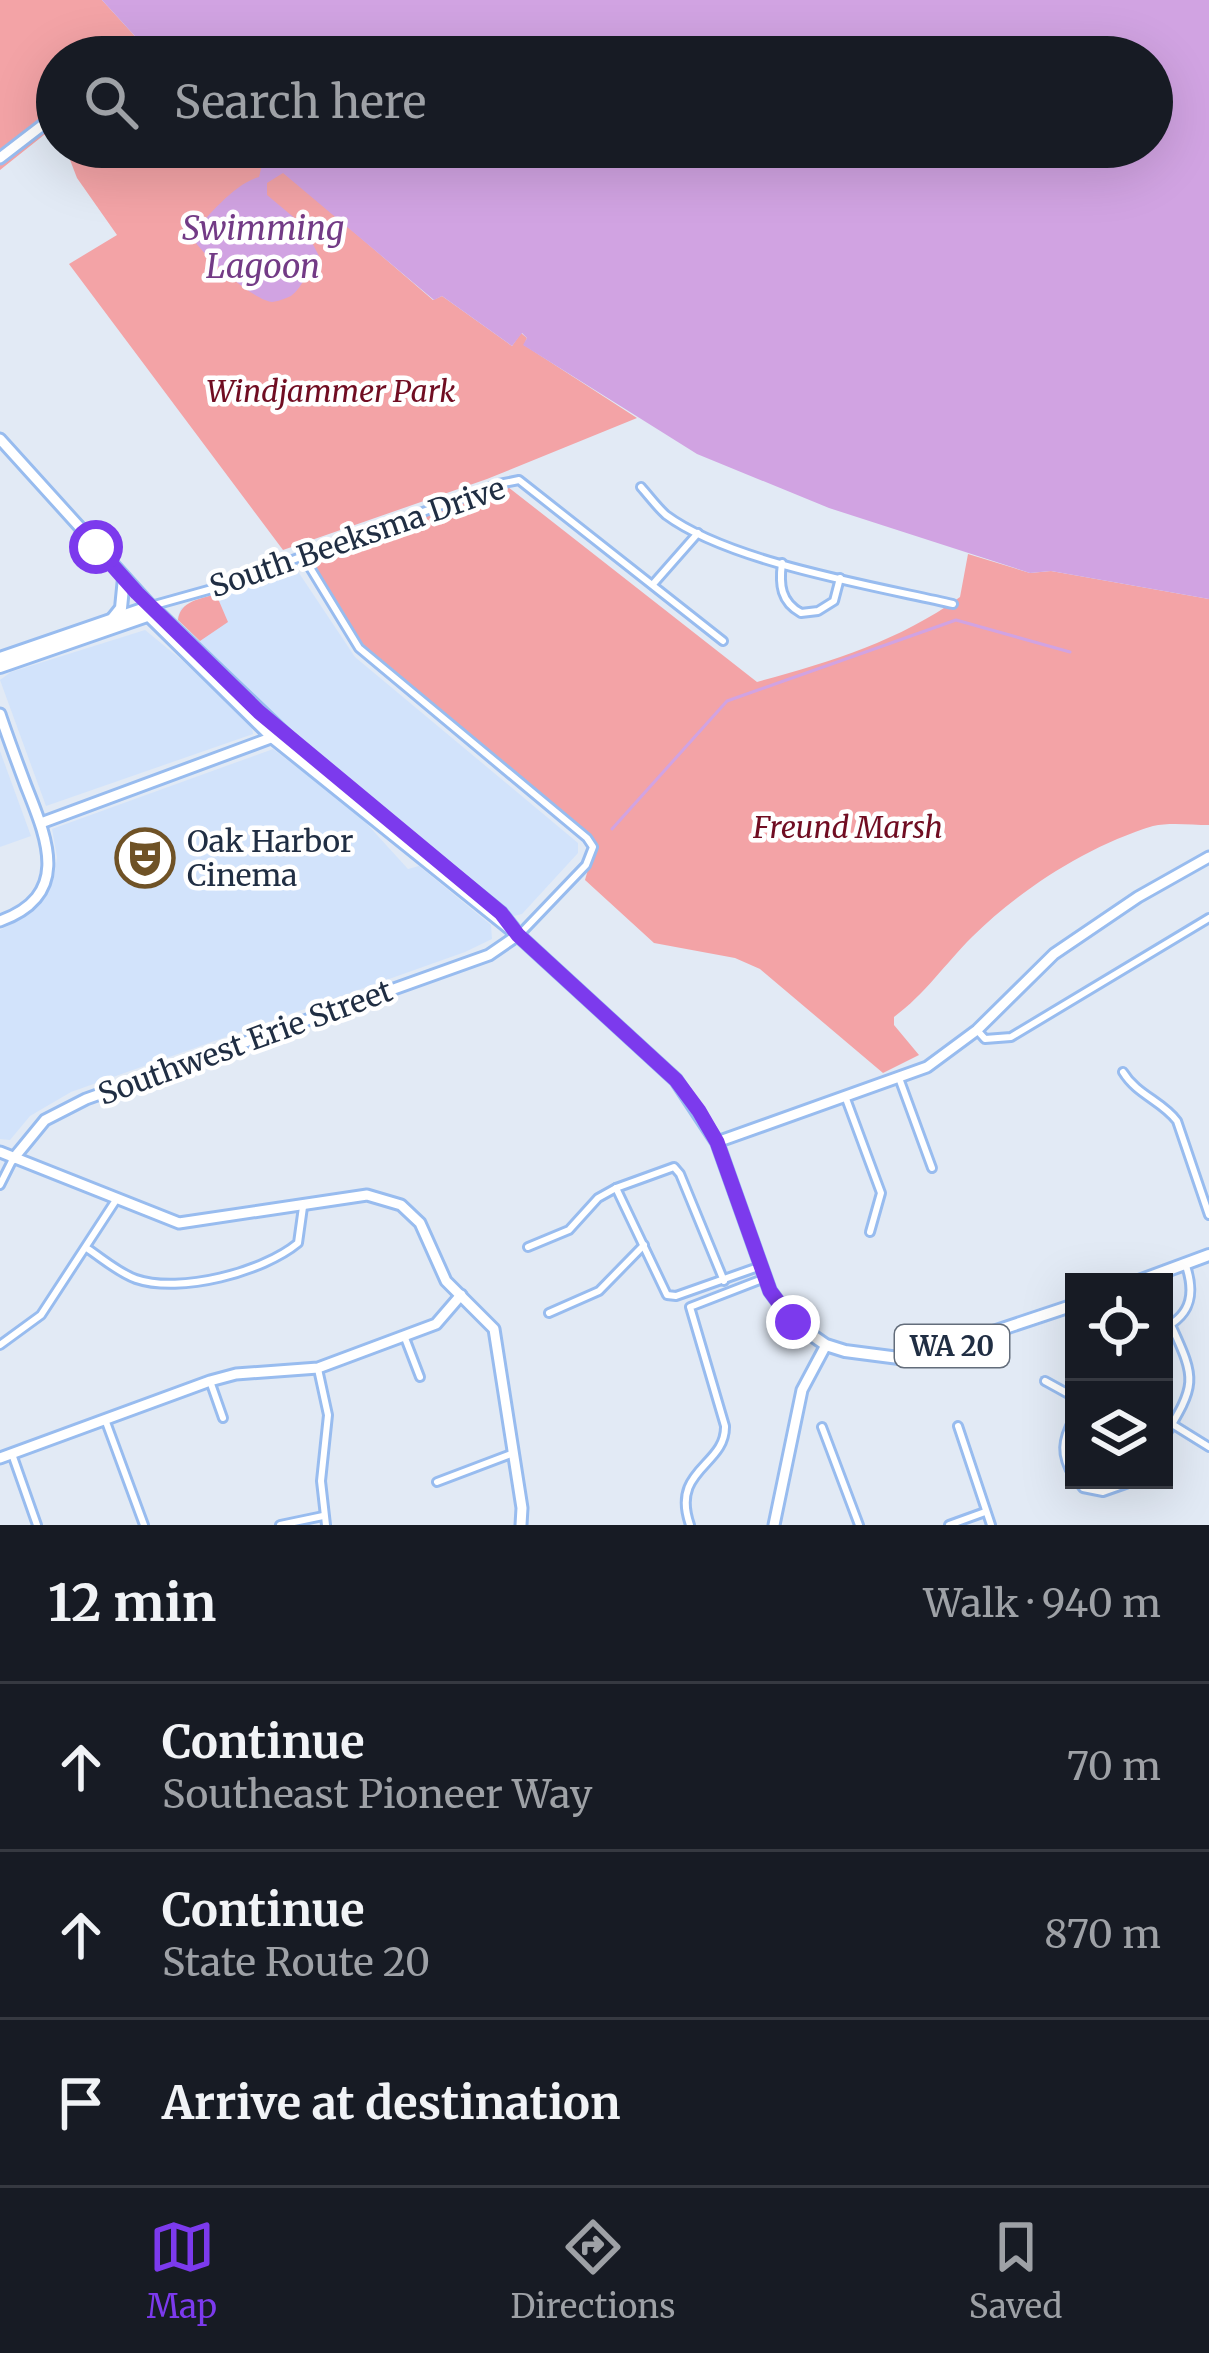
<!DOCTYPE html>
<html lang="en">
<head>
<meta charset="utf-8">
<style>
	body { margin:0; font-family:Merriweather,serif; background:#242831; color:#f1f3f6 }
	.controls { position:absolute; right:36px; bottom:36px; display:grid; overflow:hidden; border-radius:0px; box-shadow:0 12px 48px #0002 }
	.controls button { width:108px; height:108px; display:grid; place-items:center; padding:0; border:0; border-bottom:3px solid #363941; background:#171b24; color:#f1f3f6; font:60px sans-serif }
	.stop { position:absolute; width:36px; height:36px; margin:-27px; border:9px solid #7c3aed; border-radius:50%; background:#fff }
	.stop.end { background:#7c3aed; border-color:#fff; box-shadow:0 3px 12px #0008 }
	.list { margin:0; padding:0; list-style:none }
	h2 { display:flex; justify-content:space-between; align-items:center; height:156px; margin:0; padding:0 48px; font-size:51px }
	h2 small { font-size:39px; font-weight:400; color:#9ea1a6 }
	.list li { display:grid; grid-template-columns:78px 1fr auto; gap:36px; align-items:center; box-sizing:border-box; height:168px; padding:0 48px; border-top:3px solid #363941 }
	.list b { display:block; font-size:45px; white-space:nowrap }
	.list p { margin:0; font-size:39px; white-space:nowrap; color:#9ea1a6 }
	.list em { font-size:39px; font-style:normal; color:#9ea1a6 }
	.icon { flex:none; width:66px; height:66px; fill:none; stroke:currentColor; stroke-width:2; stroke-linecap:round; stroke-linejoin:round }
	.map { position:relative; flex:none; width:1209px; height:1525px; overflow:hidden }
	.search { position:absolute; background:#171b24; box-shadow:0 12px 48px #0002; left:36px; right:36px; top:36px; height:132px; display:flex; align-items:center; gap:30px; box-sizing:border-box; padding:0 42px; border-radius:66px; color:#9ea1a6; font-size:45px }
	.sheet { height:660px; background:#171b24 }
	nav { display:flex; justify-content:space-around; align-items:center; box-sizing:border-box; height:168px; border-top:3px solid #363941; background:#171b24; font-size:33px; color:#9ea1a6 }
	nav a { display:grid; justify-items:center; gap:6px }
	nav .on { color:#7c3aed }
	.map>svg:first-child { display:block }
	.built { fill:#d2e3fb }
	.green { fill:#f3a3a6 }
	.water { fill:#d1a3e2 }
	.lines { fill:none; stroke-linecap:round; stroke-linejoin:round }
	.stream { stroke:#d1a3e2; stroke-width:3 }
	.street-casing { stroke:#98bcef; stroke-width:12 }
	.secondary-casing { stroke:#98bcef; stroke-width:15 }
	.primary-casing { stroke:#98bcef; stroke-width:16 }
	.street { stroke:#fff; stroke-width:6 }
	.secondary { stroke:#fff; stroke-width:9 }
	.primary { stroke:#fff; stroke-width:10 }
	.route { stroke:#7c3aed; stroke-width:15 }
	.labels { text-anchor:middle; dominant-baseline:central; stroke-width:9; stroke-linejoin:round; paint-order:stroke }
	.shield { fill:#fff; stroke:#636d7b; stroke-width:3 }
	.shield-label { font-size:27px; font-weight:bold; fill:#202e43 }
	.park-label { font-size:30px; font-style:italic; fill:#700d22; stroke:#fff }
	.street-label { font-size:30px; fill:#202e43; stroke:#fff }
	.poi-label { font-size:30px; fill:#202e43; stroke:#fff; text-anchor:start }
	.water-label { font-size:33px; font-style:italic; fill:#733b86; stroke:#fff }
</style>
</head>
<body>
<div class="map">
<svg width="1209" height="1525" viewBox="0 0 1209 1525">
	<rect width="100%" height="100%" fill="#e2eaf5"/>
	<g class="built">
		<path d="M295,567L355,657L578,843V853L522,914L514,916L268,714L177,619L181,608Z"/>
		<path d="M145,630L184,662L252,727L253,734L46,806L0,680L11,672Z"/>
		<path d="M273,749L357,813L408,869L419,866L491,925L492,939L465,952L71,1092L30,1116L10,1140L0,1139V930L27,916L45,898L54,878L57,857L52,829Z"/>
		<path d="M0,751L31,836L0,847Z"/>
	</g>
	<g class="green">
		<path d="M0,0H102L154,57H57V133L49,131L0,170Z"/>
		<path d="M65,147H250L297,183L433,300L442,296L512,346L521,333L527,338L524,345L637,418L487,479L283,550L69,264L117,235L77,178Z"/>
		<path d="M503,483L757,682C829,662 898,642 960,597L968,554L1030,573L1051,571L1209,599V825C1192,825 1170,822 1153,826C1087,846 1021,889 972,937C945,964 925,994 894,1017V1025L919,1055L883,1073L760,969L735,958L654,943L585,880L592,855L587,838L359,648L303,556Z"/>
		<path d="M216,594L228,622L200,641L178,620C180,601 200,599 216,594Z"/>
	</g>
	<path class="water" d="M102,0H1209V599L1051,571L1030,573L829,508L697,454L523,345L527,338L522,333L512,346L442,296L434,300L283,173L267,183V195L303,225L319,256C309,268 303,287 291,296C287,298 276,302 272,302C254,301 198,252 191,235C208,216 235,183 259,177L264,157L250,147H1152V57H154Z"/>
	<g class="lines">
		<path class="stream" d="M612,829L727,701L956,620L1070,652"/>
		<g class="street-casing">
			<g id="street">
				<path d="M641,487C649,496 657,507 666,515C729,562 874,586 953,604"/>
				<path d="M303,556L359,648L587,838L593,847L586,865L520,934"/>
				<path d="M782,563C779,585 781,602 801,613L818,611L834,601L840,578"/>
				<path d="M654,583L698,533"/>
				<path d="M151,606L219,587L499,484L519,480L723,641"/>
				<path d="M977,1030L985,1039L1011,1037L1209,918"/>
				<path d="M1123,1072C1137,1095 1162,1101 1177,1121L1209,1215"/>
				<path d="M899,1078L932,1168"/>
				<path d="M845,1096L881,1193L870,1232"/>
				<path d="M0,1185L13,1159"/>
				<path d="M616,1188L667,1295L676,1296L761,1266"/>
				<path d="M528,1247L569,1230L598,1198L616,1188L674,1167L680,1174L724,1281"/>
				<path d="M88,1249C103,1259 119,1273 136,1279C180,1294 263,1272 298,1243L303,1207"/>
				<path d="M549,1313L599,1291L644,1245"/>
				<path d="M1164,1328C1193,1314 1195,1291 1185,1263"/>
				<path d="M405,1338L420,1377"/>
				<path d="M0,1345L41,1315L116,1200"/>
				<path d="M318,1369L328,1415L321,1481L326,1525"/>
				<path d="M210,1381L223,1418"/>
				<path d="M1045,1381L1074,1397"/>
				<path d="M1074,1418C1062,1440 1060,1455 1074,1477"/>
				<path d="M106,1422L144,1525"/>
				<path d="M1172,1424L1209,1447"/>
				<path d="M958,1426L991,1525"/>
				<path d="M822,1427L859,1525"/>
				<path d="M1164,1438C1196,1384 1197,1381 1171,1325"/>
				<path d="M12,1454L37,1525"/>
				<path d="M1077,1480L1083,1488L1103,1492L1137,1480"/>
				<path d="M437,1482L511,1454"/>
				<path d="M280,1525L323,1516"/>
				<path d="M690,1525C670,1469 726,1466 725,1426L690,1307L765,1278"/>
				<path d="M949,1525L985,1512"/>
			</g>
		</g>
		<g class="secondary-casing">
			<g id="secondary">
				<path d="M0,158L48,121L57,122"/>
				<path d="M0,439L151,606"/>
				<path d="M0,714C8,738 17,762 26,786C47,839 72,895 0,921"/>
				<path d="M41,823L276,736"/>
				<path d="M717,1142L927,1067L977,1030L1054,954L1138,897L1209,857"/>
				<path d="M0,1152L179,1223L367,1195L401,1205L420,1223L446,1281L494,1329L522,1508L521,1525"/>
				<path d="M13,1159L45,1120L86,1099L489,955L518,935"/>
				<path d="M0,1458L210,1381L236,1374L318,1368L436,1324L461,1295"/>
				<path d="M774,1525L802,1390L826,1345"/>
			</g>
		</g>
		<g class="primary-casing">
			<g id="primary">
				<path d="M142,609L272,737L518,935L676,1080L717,1142L770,1291L793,1322L826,1345L845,1351L899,1358L939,1350L1074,1305"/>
				<path d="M113,618L121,608L124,578"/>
				<path d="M0,658L151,606L313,761L501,913L513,928"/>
				<path d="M0,667L150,615"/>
				<path d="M1136,1282L1209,1255"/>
			</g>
		</g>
		<use href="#street" class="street"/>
		<use href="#secondary" class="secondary"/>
		<use href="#primary" class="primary"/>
	</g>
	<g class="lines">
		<path class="route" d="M96,547L137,593L259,712L501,913L518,935L676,1080L699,1111L717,1142L770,1291L793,1322"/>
	</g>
	<defs>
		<g id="theatre-ring" transform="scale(3)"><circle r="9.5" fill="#fff" stroke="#6f5226" stroke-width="1.5"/><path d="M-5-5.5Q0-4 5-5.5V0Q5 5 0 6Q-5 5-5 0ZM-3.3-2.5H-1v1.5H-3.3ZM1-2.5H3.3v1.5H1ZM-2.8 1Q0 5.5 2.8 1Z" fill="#6f5226"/></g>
	</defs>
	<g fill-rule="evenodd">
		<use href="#theatre-ring" x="145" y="858"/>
	</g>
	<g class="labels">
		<rect class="shield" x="895" y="1325" width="114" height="42" rx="9"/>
		<g class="shield-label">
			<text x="952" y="1346">WA 20</text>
		</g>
		<g class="park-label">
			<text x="331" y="391">Windjammer Park</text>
			<text x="848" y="827">Freund Marsh</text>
		</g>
		<g class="street-label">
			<text transform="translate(357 537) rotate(-19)">South Beeksma Drive</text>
			<text transform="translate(245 1042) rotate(-20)">Southwest Erie Street</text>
		</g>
		<g class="poi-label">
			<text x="187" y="841">Oak Harbor<tspan x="187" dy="34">Cinema</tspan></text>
		</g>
		<g class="water-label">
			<text x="263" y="228">Swimming<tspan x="263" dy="38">Lagoon</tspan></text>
		</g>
	</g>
</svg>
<div class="controls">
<button><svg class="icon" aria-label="locate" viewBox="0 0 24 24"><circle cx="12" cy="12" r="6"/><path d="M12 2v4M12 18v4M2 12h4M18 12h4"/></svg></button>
<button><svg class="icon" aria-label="layers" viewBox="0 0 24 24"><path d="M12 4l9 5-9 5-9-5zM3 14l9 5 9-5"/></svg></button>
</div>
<div class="stop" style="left:96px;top:547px"></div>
<div class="stop end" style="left:793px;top:1322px"></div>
<div class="search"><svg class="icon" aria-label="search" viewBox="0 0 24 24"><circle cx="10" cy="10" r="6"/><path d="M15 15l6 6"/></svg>Search here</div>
</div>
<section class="sheet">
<h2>12 min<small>Walk · 940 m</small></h2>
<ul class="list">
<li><svg class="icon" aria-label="ahead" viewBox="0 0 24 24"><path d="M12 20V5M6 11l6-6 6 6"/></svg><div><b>Continue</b><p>Southeast Pioneer Way</p></div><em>70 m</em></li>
<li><svg class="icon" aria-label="ahead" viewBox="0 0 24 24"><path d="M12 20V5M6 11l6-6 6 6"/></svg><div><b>Continue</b><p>State Route 20</p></div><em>870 m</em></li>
<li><svg class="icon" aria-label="arrive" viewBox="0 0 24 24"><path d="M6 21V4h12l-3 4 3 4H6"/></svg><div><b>Arrive at destination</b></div></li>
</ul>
</section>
<nav>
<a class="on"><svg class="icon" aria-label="map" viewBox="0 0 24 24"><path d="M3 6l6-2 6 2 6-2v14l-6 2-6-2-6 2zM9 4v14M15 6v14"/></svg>Map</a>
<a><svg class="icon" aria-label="directions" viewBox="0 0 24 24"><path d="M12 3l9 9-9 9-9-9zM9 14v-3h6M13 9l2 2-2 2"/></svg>Directions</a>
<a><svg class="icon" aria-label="saved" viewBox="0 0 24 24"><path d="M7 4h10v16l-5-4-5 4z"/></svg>Saved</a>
</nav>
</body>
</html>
